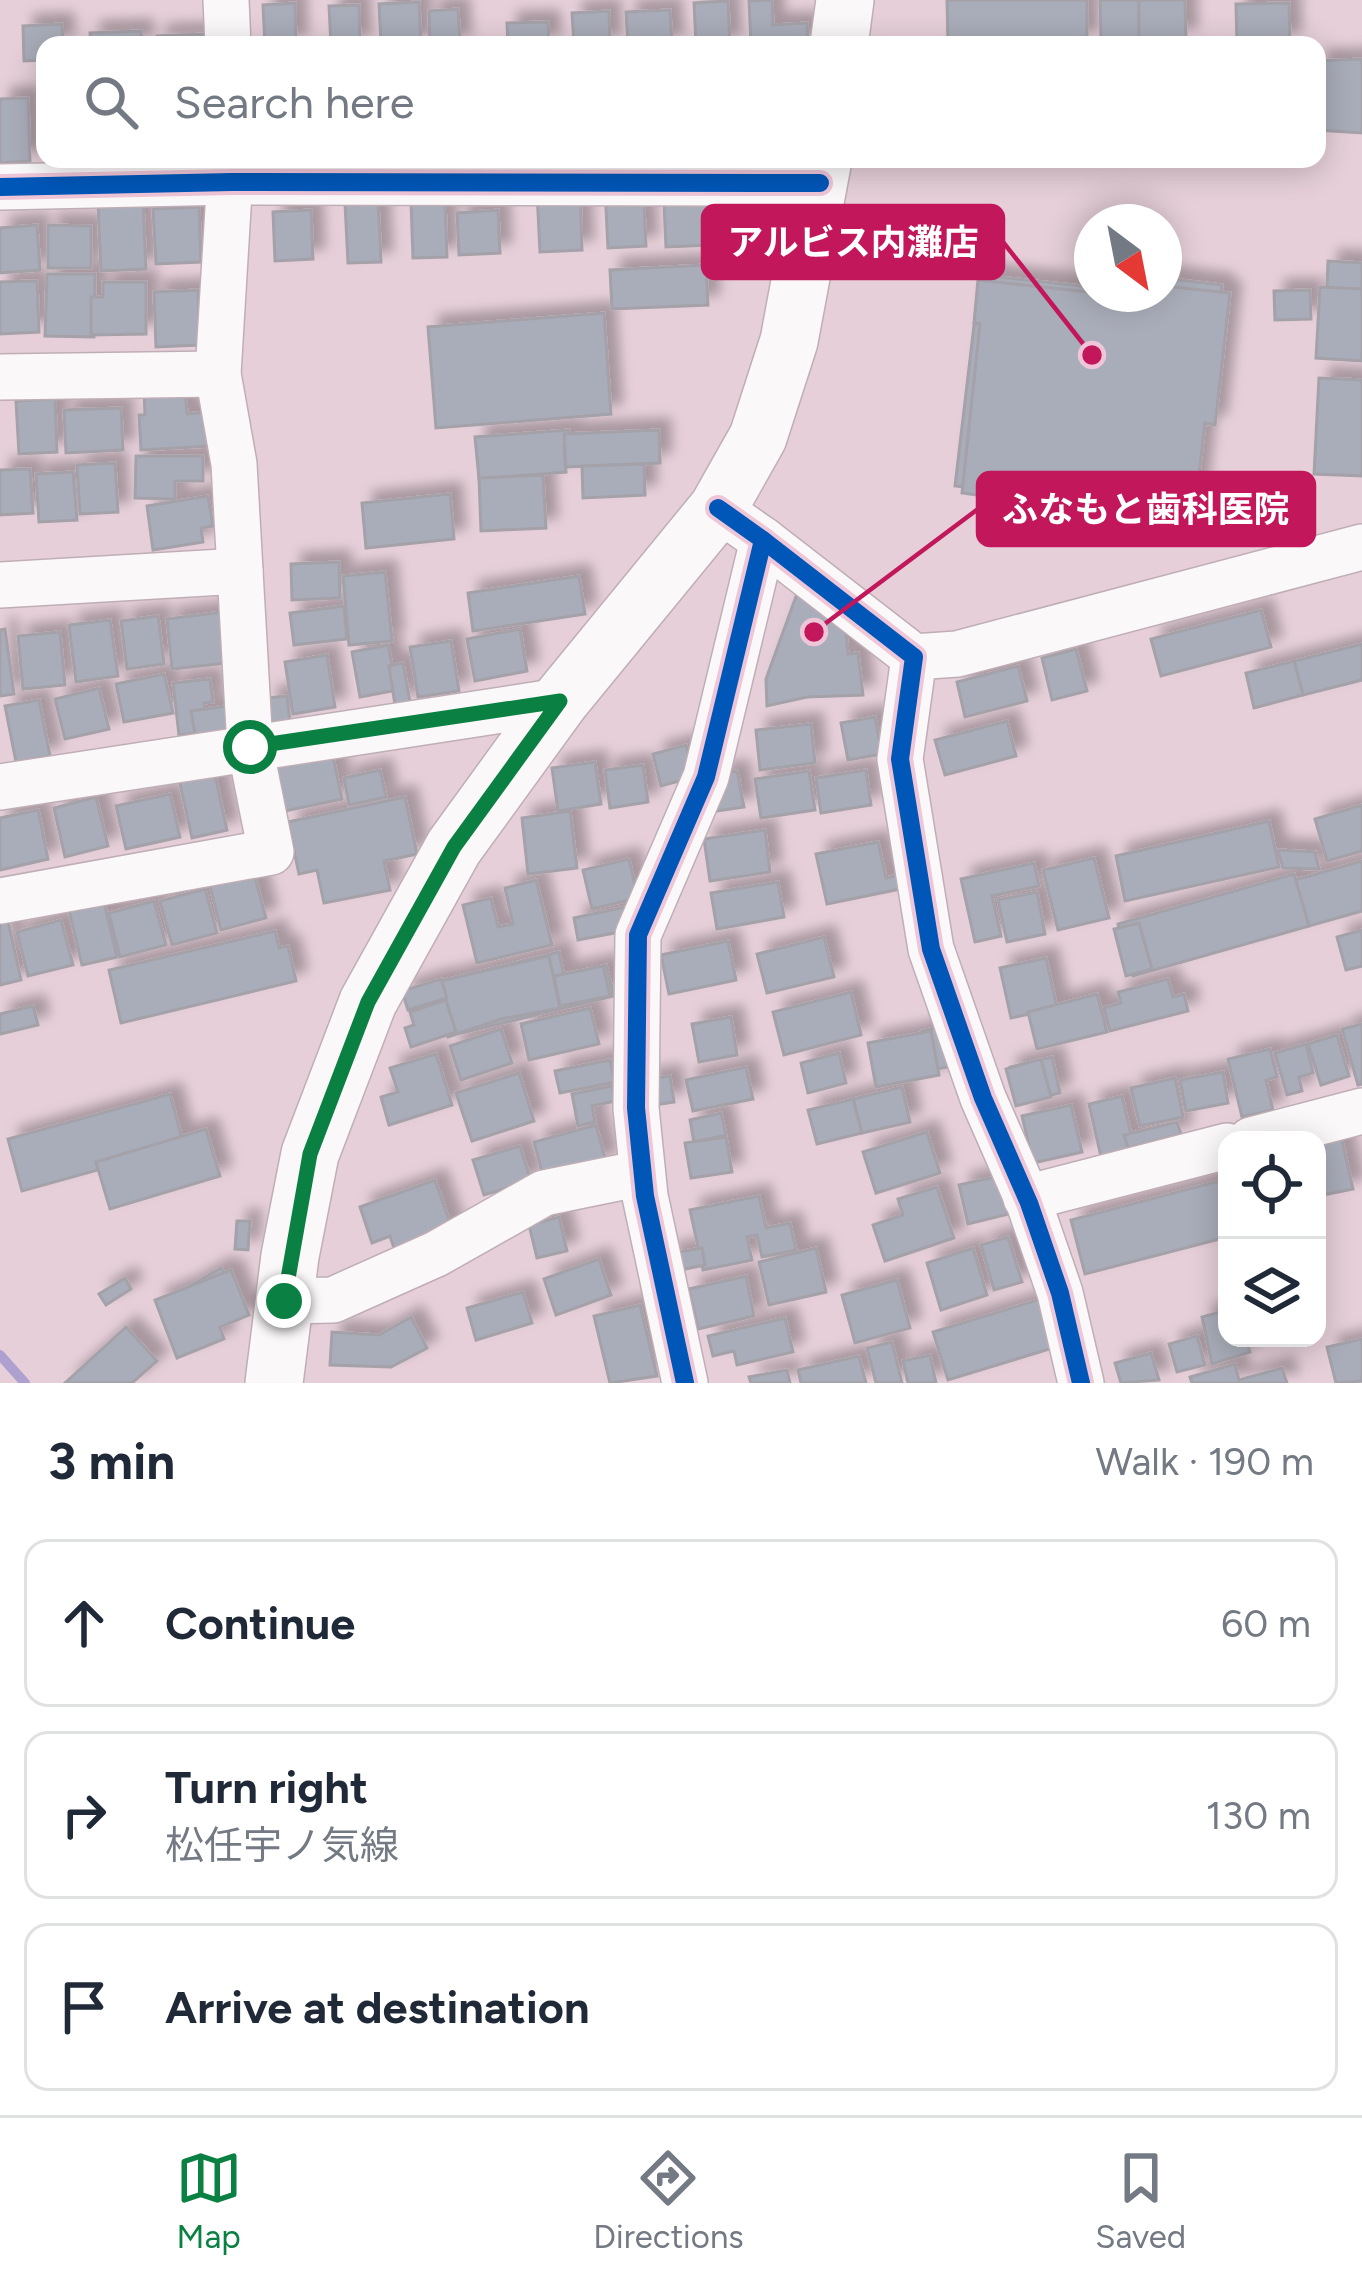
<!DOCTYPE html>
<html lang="en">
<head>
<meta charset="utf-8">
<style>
	body { margin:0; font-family:Figtree,"Noto Sans JP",sans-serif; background:#f2f2f3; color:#1f2937 }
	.controls { position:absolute; right:36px; bottom:36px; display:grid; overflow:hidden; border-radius:24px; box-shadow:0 6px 30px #0003 }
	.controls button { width:108px; height:108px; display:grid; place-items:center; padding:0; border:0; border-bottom:3px solid #e0e1e3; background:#fff; color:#1f2937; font:60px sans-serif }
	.compass { position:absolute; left:1074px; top:204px; width:108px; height:108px; border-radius:50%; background:#fff; box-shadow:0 6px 30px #0003; rotate:148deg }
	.stop { position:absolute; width:36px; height:36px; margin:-27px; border:9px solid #0b8043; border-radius:50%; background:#fff }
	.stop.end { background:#0b8043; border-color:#fff; box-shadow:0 3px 12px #0008 }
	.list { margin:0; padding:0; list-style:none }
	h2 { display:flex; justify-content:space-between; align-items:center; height:156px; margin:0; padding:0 48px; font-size:51px }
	h2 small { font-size:39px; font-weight:400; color:#747a83 }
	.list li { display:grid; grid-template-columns:78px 1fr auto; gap:36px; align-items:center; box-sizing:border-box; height:168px; margin:0 24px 24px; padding:0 24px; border:3px solid #e0e1e3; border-radius:24px }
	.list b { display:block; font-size:45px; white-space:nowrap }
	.list p { margin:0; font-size:39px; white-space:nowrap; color:#747a83 }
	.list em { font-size:39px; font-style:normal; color:#747a83 }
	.icon { flex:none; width:66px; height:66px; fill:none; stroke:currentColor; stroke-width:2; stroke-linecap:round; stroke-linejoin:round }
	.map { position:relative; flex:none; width:1362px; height:1383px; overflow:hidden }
	.search { position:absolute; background:#fff; box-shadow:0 6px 30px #0003; left:36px; right:36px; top:36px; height:132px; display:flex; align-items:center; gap:30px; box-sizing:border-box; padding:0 42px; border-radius:24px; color:#747a83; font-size:45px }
	.sheet { height:732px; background:#fff }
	nav { display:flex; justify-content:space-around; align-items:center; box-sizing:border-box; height:168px; border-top:3px solid #e0e1e3; background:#fff; font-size:33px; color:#747a83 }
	nav a { display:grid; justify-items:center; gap:6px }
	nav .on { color:#0b8043 }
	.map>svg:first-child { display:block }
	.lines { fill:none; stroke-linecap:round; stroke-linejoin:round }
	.stream { stroke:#aea0cf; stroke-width:10 }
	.building { fill:#a9adb9; stroke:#a4a1a9; stroke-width:3; filter:url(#shadow) }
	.minor-casing { stroke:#bfaeb6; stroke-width:48 }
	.major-casing { stroke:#bfaeb6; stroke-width:60 }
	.minor { stroke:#fbf8f9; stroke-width:45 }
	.major { stroke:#fbf8f9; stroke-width:57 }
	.cycleway-casing { stroke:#efc6d8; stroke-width:26 }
	.cycleway { stroke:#0057b8; stroke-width:18 }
	.route { stroke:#0b8043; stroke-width:15 }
	.leader { fill:none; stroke:#c2185b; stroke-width:4.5 }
	.callout-dot { fill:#c2185b; stroke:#efc6d8; stroke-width:4.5 }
	.callout { fill:#c2185b; stroke:#c2185b; stroke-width:4.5 }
	.callout-label { font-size:36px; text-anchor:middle; font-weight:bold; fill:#fff }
</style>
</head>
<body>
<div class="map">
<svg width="1362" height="1383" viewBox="0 0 1362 1383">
	<defs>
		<filter id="shadow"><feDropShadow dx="11" dy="-11" stdDeviation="6" flood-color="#0004"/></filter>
	</defs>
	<rect width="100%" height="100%" fill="#e6cfd9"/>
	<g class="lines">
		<path class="stream" d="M0,1355L25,1383"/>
	</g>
	<g class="building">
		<path d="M772,0L773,25L807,23L808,45H751L749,1Z"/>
		<path d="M947,0H1087V41L948,44Z"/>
		<path d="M1100,0H1139V39L1101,40Z"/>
		<path d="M1139,0H1185L1186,38L1139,39Z"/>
		<path d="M728,1L730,45H696L694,3Z"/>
		<path d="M419,2L421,45H381L379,4Z"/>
		<path d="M295,3L296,45H265L263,5Z"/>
		<path d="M1289,3L1290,42L1237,44L1236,4Z"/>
		<path d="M359,5L360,45H331L329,6Z"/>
		<path d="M458,9L460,45H430L429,11Z"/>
		<path d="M670,10L672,45H628L626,12Z"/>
		<path d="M609,11L610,45H574L572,13Z"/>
		<path d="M548,22L549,45H508L507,23Z"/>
		<path d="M62,24L63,45H45V60L24,61L23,26Z"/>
		<path d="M141,31L142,45H91L90,33Z"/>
		<path d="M207,34L208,45H157V36Z"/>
		<path d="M1362,59V133L1317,130V61Z"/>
		<path d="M28,98L30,161L0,163V99Z"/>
		<path d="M643,188L646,246L608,248L605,190Z"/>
		<path d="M580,190L582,250L540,252L537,192Z"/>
		<path d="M445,199L447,257L413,258L411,201Z"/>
		<path d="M780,200L786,237L744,244L737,207Z"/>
		<path d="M143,201L146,269L101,271L98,204Z"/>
		<path d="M378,201L381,262L348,263L345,203Z"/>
		<path d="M710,202L712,245L666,247L664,204Z"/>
		<path d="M199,207L201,262L156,264L153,209Z"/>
		<path d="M311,210L313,259L275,261L273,212Z"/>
		<path d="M498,210L500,253L459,255L457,213Z"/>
		<path d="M37,225L40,270L0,273V228Z"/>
		<path d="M48,225L91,226V268H48Z"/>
		<path d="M1328,261L1362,263V290L1327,288Z"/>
		<path d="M706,265L708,305L612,309L610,270Z"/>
		<path d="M47,274H95L94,337L45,336Z"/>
		<path d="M980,275L1092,287V294H1164V278L1222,285L1206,416L1197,415L1187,511L955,486Z"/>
		<path d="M978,280L1133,297L1134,294H1164V286L1230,293L1215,425L1205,423L1194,516L1004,495L1002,515L983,513L985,496L962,493L980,324L974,323Z"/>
		<path d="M37,281L39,332L0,334V282Z"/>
		<path d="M103,282H146V334L91,335V297H103Z"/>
		<path d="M1320,287L1362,289V361L1316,358Z"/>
		<path d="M198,290L200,345L156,347L154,292Z"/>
		<path d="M1310,290L1311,319L1275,320L1274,291Z"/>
		<path d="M604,313L611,414L436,428L428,327Z"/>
		<path d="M1319,378L1362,380V476L1314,474Z"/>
		<path d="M185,387L187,414L207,412L209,446L141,450L139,415H145L144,389Z"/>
		<path d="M55,399L57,452L19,454L16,401Z"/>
		<path d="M121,408L123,450L66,453L64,410Z"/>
		<path d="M569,430L570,446H564L566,472L479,479L475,437Z"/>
		<path d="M659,430L660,463L566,467L564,434Z"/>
		<path d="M136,456H203V481H175V499L135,498Z"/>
		<path d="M115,463L118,512L80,514L77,465Z"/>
		<path d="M644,464L645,495L583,498L582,466Z"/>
		<path d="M30,469L33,513L0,515V470Z"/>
		<path d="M73,472L77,520L39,522L36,474Z"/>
		<path d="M543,475L546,528L481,531L479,478Z"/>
		<path d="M450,494L454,539L366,548L362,503Z"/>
		<path d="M208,496L213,526L201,528L203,542L153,550L147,506Z"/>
		<path d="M339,562L340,598L292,600L291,564Z"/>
		<path d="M385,572L392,641L349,645L343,576Z"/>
		<path d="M579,576L585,614L473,631L468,593Z"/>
		<path d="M798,591L844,610L848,654L858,653L863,695L807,697L767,706L766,679Z"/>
		<path d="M344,606L347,639L294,645L290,613Z"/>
		<path d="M1261,610L1271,647L1161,676L1151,639Z"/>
		<path d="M223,612L228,663L172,669L167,619Z"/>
		<path d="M158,616L164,664L127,669L121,621Z"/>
		<path d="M110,620L118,676L76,682L69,625Z"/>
		<path d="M5,629L14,694L0,696V630Z"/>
		<path d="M520,629L527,671L475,681L467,639Z"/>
		<path d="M60,632L65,685L23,689L18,636Z"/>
		<path d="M451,641L459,691L418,697L410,647Z"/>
		<path d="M1362,644V680L1303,695L1294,661Z"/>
		<path d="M388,645L397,690L360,697L352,652Z"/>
		<path d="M1076,649L1087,691L1052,700L1042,658Z"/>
		<path d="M327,655L335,707L293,714L285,662Z"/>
		<path d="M1294,661L1303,695L1254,708L1246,673Z"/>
		<path d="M403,663L410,702L395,705L389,666Z"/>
		<path d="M1018,666L1027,701L965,717L957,682Z"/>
		<path d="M164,674L173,713L124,722L116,684Z"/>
		<path d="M210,679L213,702L204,703L207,732L179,735L173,683Z"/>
		<path d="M99,688L109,729L65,739L55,699Z"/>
		<path d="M287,696L290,722L270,724L267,698Z"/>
		<path d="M39,700L50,756L16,762L5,706Z"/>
		<path d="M226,706L229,726L219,736L196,740L191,711Z"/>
		<path d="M875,717L882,754L848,760L841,723Z"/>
		<path d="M1007,721L1016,756L945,775L935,740Z"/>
		<path d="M811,724L815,763L760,770L756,730Z"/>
		<path d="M686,745L694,777L661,786L653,754Z"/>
		<path d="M332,752L342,799L285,811L275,764Z"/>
		<path d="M595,762L601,804L558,811L552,768Z"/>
		<path d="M643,765L648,802L610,808L605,770Z"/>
		<path d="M380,770L386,797L349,805L344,778Z"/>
		<path d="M866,770L871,805L821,813L816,778Z"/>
		<path d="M214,771L227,830L192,838L179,779Z"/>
		<path d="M737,771L744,807L717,811L718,775Z"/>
		<path d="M809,771L815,810L761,818L755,779Z"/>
		<path d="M170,794L180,837L126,849L116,806Z"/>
		<path d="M96,797L108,846L65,857L54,808Z"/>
		<path d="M405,797L417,854L384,861L390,890L324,903L317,870L299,874L288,822Z"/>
		<path d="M1362,805V851L1327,861L1315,819Z"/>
		<path d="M38,810L48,859L0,870V818Z"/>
		<path d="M570,811L577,868L528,874L522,818Z"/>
		<path d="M1269,821L1279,867L1125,901L1116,856Z"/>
		<path d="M765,830L770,872L710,881L704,839Z"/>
		<path d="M878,842L886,878L907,873L910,887L827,904L816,854Z"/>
		<path d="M1278,850L1315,852L1319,869L1283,868Z"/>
		<path d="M1094,858L1109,918L1058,930L1043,870Z"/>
		<path d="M629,859L638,898L592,909L583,870Z"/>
		<path d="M1362,861V911L1309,926L1295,880Z"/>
		<path d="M1034,863L1039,886L992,896L1001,936L975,942L961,879Z"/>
		<path d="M254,874L266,918L221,930L210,886Z"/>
		<path d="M1294,874L1309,926L1133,976L1118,924Z"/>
		<path d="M536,880L552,945L477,963L463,905L491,898L498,927L513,924L505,888Z"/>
		<path d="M778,882L784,917L717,929L711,893Z"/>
		<path d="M205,889L217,933L172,945L160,901Z"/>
		<path d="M1037,892L1045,934L1007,942L998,900Z"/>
		<path d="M103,898L117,957L82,965L68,906Z"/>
		<path d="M154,901L166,945L120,957L109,913Z"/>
		<path d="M625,907L630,930L578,940L574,918Z"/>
		<path d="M61,920L73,965L28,976L17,932Z"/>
		<path d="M8,921L21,980L0,985V923Z"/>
		<path d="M1139,923L1152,969L1126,976L1114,929Z"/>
		<path d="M1362,930V966L1346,970L1337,937Z"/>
		<path d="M275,931L279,948L288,946L296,981L121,1023L109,970Z"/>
		<path d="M824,937L834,977L767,993L757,954Z"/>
		<path d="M728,941L736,980L669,994L661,955Z"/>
		<path d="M559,952L564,976L606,965L614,996L462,1033L449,979Z"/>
		<path d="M549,956L560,1008L501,1019L448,1037L436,982Z"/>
		<path d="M1046,958L1057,1008L1011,1018L1000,968Z"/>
		<path d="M603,966L610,996L560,1006L554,976Z"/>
		<path d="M441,979L447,998L408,1010L402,991Z"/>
		<path d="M1168,979L1173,997L1184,994L1188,1011L1110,1031L1104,1008L1121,1003L1118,992Z"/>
		<path d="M851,992L861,1035L784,1055L773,1012Z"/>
		<path d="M1097,994L1107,1032L1037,1049L1028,1012Z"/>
		<path d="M446,1000L456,1032L411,1047L405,1028L414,1025L410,1012Z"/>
		<path d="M33,1006L38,1025L0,1034V1014Z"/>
		<path d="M590,1008L599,1044L529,1060L521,1024Z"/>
		<path d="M731,1017L737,1055L699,1062L692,1024Z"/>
		<path d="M1362,1024V1084L1358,1085L1342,1029Z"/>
		<path d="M944,1026L960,1065L929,1070L922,1031Z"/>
		<path d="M501,1029L512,1063L461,1080L450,1046Z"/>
		<path d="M931,1031L939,1075L876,1087L868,1043Z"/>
		<path d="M1337,1035L1349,1076L1321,1085L1308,1044Z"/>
		<path d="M1306,1044L1313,1073L1299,1077L1302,1091L1287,1095L1275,1053Z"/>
		<path d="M1270,1049L1277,1077L1266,1080L1273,1110L1242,1117L1228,1059Z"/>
		<path d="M839,1053L846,1083L808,1093L801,1063Z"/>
		<path d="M436,1054L452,1105L389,1125L381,1097L398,1092L390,1068Z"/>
		<path d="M1052,1057L1060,1093L1018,1103L1010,1067Z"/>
		<path d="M1041,1059L1051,1097L1016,1106L1006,1069Z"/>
		<path d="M610,1060L615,1082L560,1093L555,1071Z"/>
		<path d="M746,1067L753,1099L693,1111L686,1080Z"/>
		<path d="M1223,1072L1228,1103L1186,1111L1180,1080Z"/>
		<path d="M519,1073L534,1121L472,1141L456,1093Z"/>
		<path d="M670,1076L674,1102L648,1106L644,1080Z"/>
		<path d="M1175,1078L1183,1117L1140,1126L1131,1088Z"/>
		<path d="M612,1086L615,1101L592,1106L595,1122L578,1126L572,1094Z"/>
		<path d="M902,1087L910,1122L862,1133L853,1099Z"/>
		<path d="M170,1094L184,1146L22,1191L8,1139Z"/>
		<path d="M1122,1096L1134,1148L1101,1157L1089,1104Z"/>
		<path d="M853,1099L862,1133L817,1144L808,1110Z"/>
		<path d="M1071,1105L1082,1152L1033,1163L1022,1116Z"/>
		<path d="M721,1113L726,1135L694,1142L690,1120Z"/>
		<path d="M1177,1122L1181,1134L1128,1148L1124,1135Z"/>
		<path d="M596,1125L606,1162L544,1180L534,1142Z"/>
		<path d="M206,1129L220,1176L110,1209L96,1162Z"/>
		<path d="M927,1132L940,1173L876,1193L863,1152Z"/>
		<path d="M1340,1132L1353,1189L1323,1195L1317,1140Z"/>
		<path d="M726,1137L732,1172L691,1178L685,1143Z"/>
		<path d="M520,1146L531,1181L484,1195L473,1160Z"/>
		<path d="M1008,1174L1017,1212L968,1224L959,1185Z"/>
		<path d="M1227,1179V1237L1085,1274L1071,1220Z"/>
		<path d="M435,1180L455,1237L397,1257L390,1236L372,1243L360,1207Z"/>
		<path d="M937,1187L954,1238L885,1261L873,1225L903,1215L898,1199Z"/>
		<path d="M759,1196L766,1228L790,1223L796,1250L762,1257L757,1235L747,1237L752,1260L703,1270L690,1210Z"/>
		<path d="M559,1217L567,1251L537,1258L529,1225Z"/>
		<path d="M237,1221H250L248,1250L235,1249Z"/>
		<path d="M1008,1237L1022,1282L994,1290L981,1245Z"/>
		<path d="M702,1248L705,1265L670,1272L666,1254Z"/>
		<path d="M816,1248L826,1292L769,1305L759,1262Z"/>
		<path d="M973,1248L987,1295L941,1310L927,1263Z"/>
		<path d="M599,1259L611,1295L556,1315L544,1279Z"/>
		<path d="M221,1268L243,1306L216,1322L188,1287Z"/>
		<path d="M231,1270L249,1315L220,1327L224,1339L177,1358L155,1300Z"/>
		<path d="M746,1276L754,1316L698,1329L689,1289Z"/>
		<path d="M125,1278L131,1289L106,1305L99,1294Z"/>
		<path d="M895,1280L906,1318L893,1321L882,1284Z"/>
		<path d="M897,1280L910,1328L855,1343L842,1295Z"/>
		<path d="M523,1292L532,1323L476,1340L467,1308Z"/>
		<path d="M1044,1298L1059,1346L948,1380L933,1332Z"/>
		<path d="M640,1305L657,1376L610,1383L594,1316Z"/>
		<path d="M1227,1310V1338H1246L1250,1352L1212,1364L1202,1317Z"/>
		<path d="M411,1317L427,1348L391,1367L330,1365L332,1332L379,1335Z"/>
		<path d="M785,1318L793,1352L737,1365L734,1351L713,1356L708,1336Z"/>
		<path d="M126,1327L157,1361L132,1383H65Z"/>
		<path d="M1197,1336L1205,1365L1177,1372L1169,1344Z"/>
		<path d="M1362,1339V1381L1336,1383L1327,1347Z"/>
		<path d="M892,1342L902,1383H876L867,1348Z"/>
		<path d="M1151,1353L1159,1380L1121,1383L1115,1363Z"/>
		<path d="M930,1355L936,1383H908L903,1361Z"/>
		<path d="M859,1356L866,1383H801L798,1370Z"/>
		<path d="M1235,1364L1239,1380L1282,1368L1287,1383H1192L1190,1377Z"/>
		<path d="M787,1370L790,1383H751L749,1377Z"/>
	</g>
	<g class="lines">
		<g class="minor-casing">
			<g id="minor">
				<path d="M226,0L228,45"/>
				<path d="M0,187L232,182L820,183"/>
				<path d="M0,377L218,374"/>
				<path d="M763,540L914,657L900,759L931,949L983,1098L1029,1203L1060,1293L1081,1383"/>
				<path d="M0,585L240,571L234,464L218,374L231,159"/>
				<path d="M914,657L957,654L1362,547"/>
				<path d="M0,787L560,701"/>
				<path d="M0,901L271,852L250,747L240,571"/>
				<path d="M1251,1140L1362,1111"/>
				<path d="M1026,1198L1227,1146"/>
				<path d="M284,1301L333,1300L436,1254L544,1193L642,1173"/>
				<path d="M685,1383L645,1196L636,1108L638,935L706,777L763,540L740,524"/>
			</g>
		</g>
		<g class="major-casing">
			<g id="major">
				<path d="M839,45L845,0"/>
				<path d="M274,1383L290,1256L310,1154L368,1002L454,847L560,701L718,508L758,437L789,341L823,159"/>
			</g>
		</g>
		<use href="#minor" class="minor"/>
		<use href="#major" class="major"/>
		<g class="cycleway-casing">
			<g id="cycleway">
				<path d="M0,187L232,182L820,183"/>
				<path d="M763,540L914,657L900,759L931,949L983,1098L1029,1203L1060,1293L1081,1383"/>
				<path d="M685,1383L645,1196L636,1108L638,935L706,777L763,540L718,508"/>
			</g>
		</g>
		<use href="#cycleway" class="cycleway"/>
	</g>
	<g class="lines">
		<path class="route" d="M250,747L560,701L454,847L368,1002L310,1154L284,1301"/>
	</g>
	<path class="leader" d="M1092 355L1003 242M814 632L978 509"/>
	<g class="callout-dot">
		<circle cx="1092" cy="355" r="12"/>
		<circle cx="814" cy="632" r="12"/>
	</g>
	<g class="callout">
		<rect x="703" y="206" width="300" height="72" rx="12"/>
		<rect x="978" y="473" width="336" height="72" rx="12"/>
	</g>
	<g class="callout-label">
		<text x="853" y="255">アルビス内灘店</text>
		<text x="1146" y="522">ふなもと歯科医院</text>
	</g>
</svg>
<div class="controls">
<button><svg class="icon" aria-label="locate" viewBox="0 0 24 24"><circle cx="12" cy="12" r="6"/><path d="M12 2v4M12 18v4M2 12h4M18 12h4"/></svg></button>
<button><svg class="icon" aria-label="layers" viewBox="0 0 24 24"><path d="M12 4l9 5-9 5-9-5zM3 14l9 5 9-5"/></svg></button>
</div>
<svg class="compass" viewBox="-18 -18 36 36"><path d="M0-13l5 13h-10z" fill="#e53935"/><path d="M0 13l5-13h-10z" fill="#747a83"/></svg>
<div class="stop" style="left:250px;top:747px"></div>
<div class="stop end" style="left:284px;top:1301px"></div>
<div class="search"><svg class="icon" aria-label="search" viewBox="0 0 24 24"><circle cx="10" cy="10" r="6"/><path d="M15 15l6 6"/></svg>Search here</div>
</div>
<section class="sheet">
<h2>3 min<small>Walk · 190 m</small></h2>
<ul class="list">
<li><svg class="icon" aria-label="ahead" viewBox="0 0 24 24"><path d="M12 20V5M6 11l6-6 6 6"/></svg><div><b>Continue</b></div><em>60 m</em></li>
<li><svg class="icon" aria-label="right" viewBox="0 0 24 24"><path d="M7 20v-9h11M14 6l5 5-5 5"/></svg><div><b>Turn right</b><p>松任宇ノ気線</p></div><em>130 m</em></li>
<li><svg class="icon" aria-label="arrive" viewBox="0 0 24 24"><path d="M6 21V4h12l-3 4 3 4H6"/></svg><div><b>Arrive at destination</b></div></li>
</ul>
</section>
<nav>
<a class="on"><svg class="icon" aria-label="map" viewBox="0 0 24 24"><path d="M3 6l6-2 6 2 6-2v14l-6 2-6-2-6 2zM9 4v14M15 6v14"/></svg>Map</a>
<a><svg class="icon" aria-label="directions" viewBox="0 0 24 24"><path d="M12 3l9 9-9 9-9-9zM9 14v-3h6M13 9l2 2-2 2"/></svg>Directions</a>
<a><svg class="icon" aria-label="saved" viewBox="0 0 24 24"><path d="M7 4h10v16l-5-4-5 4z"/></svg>Saved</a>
</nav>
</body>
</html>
